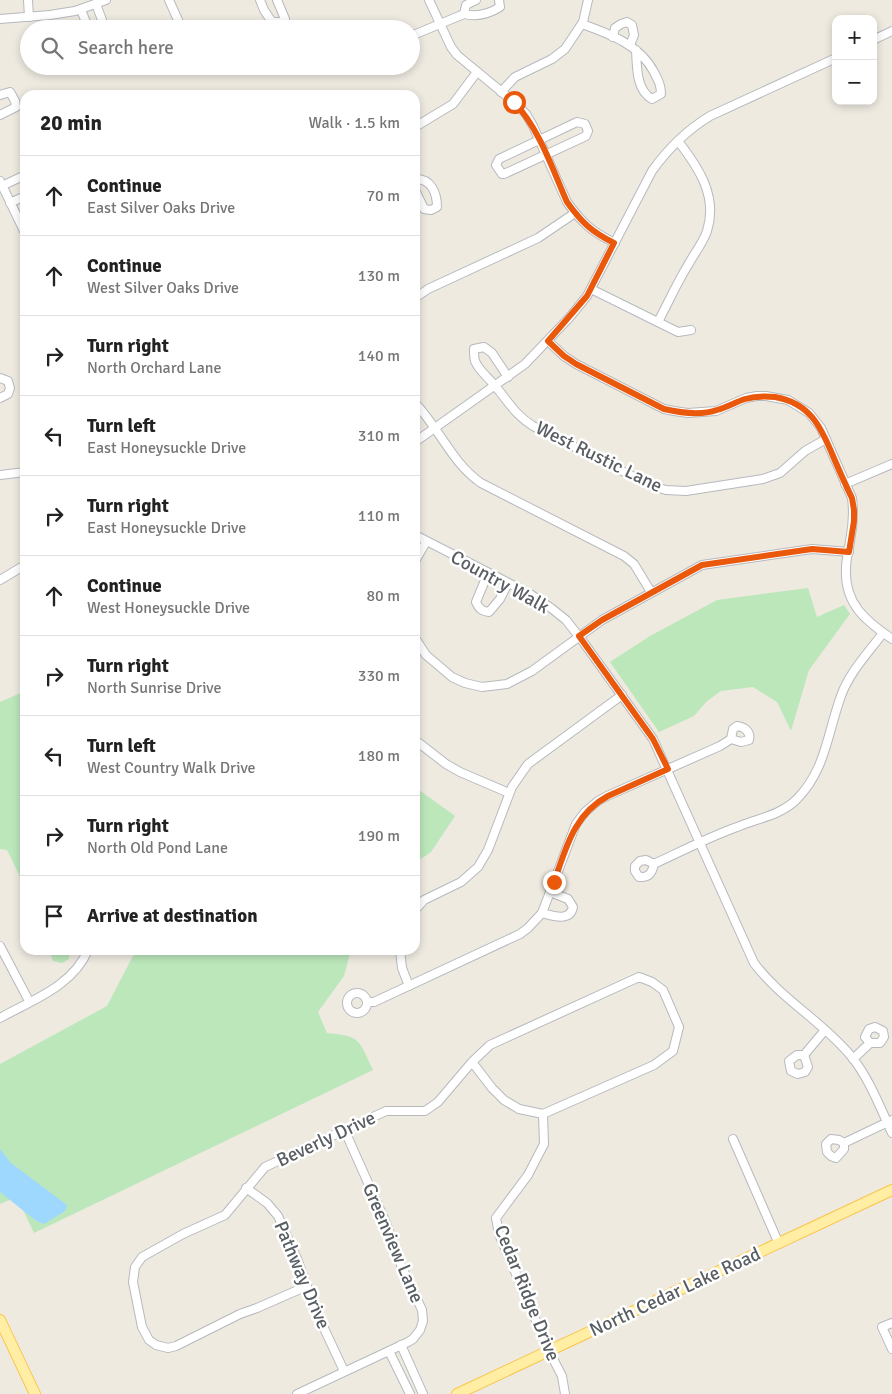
<!DOCTYPE html>
<html lang="en">
<head>
<meta charset="utf-8">
<style>
	body { margin:0; font-family:Signika,sans-serif; background:#f2f2f2; color:#222 }
	.controls { position:absolute; right:15px; top:15px; display:grid; overflow:hidden; border-radius:10px; box-shadow:0 2px 8px #0003 }
	.controls button { width:45px; height:45px; display:grid; place-items:center; padding:0; border:0; border-bottom:1px solid #e0e0e0; background:#fff; color:#222; font:25px sans-serif }
	.stop { position:absolute; width:15px; height:15px; margin:-11px; border:4px solid #ea580c; border-radius:50%; background:#fff }
	.stop.end { background:#ea580c; border-color:#fff; box-shadow:0 1px 5px #0008 }
	.list { margin:0; padding:0; list-style:none }
	h2 { display:flex; justify-content:space-between; align-items:center; height:65px; margin:0; padding:0 20px; font-size:21px }
	h2 small { font-size:16px; font-weight:400; color:#767676 }
	.list li { display:grid; grid-template-columns:32px 1fr auto; gap:15px; align-items:center; box-sizing:border-box; height:80px; padding:0 20px; border-top:1px solid #e0e0e0 }
	.list b { display:block; font-size:19px; white-space:nowrap }
	.list p { margin:0; font-size:16px; white-space:nowrap; color:#767676 }
	.list em { font-size:16px; font-style:normal; color:#767676 }
	.icon { flex:none; width:28px; height:28px; fill:none; stroke:currentColor; stroke-width:2; stroke-linecap:round; stroke-linejoin:round }
	.map { position:relative; flex:none; width:892px; height:1394px; overflow:hidden }
	.search { position:absolute; background:#fff; box-shadow:0 2px 8px #0003; left:20px; top:20px; width:400px; height:55px; display:flex; align-items:center; gap:12px; box-sizing:border-box; padding:0 18px; border-radius:28px; color:#767676; font-size:19px }
	.panel { position:absolute; background:#fff; box-shadow:0 2px 8px #0003; left:20px; top:90px; width:400px; height:865px; border-radius:15px }
	.map>svg:first-child { display:block }
	.green { fill:#bce7bb }
	.water { fill:#9fd8ff }
	.lines { fill:none; stroke-linecap:round; stroke-linejoin:round }
	.minor-casing { stroke:#b6b9be; stroke-width:10 }
	.major-casing { stroke:#fbc54c; stroke-width:12 }
	.minor { stroke:#fff; stroke-width:8 }
	.major { stroke:#ffeea4; stroke-width:10 }
	.route { stroke:#ea580c; stroke-width:6 }
	.labels { text-anchor:middle; dominant-baseline:central; stroke-width:5; stroke-linejoin:round; paint-order:stroke }
	.street-label { font-size:19px; fill:#595e63; stroke:#fff }
</style>
</head>
<body>
<div class="map">
<svg width="892" height="1394" viewBox="0 0 892 1394">
	<rect width="100%" height="100%" fill="#eeeae0"/>
	<g class="green">
		<path d="M808,588L817,617L844,605L850,614L809,670L791,731L777,702L753,687L721,691L706,702L694,716L659,732L610,662L650,636L717,600Z"/>
		<path d="M25,691V887L7,850L0,849V702Z"/>
		<path d="M415,787L455,816L431,852L415,863Z"/>
		<path d="M49,950H70L69,959L62,963L53,961Z"/>
		<path d="M136,950H351L344,976L318,1012L327,1033C361,1036 359,1040 373,1070L34,1233L17,1197L0,1204V1064L107,1006Z"/>
	</g>
	<path class="water" d="M0,1149L11,1163L67,1205L65,1211L44,1224L35,1220L0,1192Z"/>
	<g class="lines">
		<g class="minor-casing">
			<g id="minor">
				<path d="M28,0L29,17"/>
				<path d="M169,0L182,29"/>
				<path d="M260,0L264,10L272,22H281L285,19L277,0"/>
				<path d="M429,0L451,47L457,55L514,102L526,114L533,126L567,202C582,223 592,232 615,243"/>
				<path d="M81,10L88,27L93,29"/>
				<path d="M464,14C477,17 489,14 500,7L499,0"/>
				<path d="M464,14L466,5L476,0"/>
				<path d="M0,19L50,15L75,11L106,0"/>
				<path d="M582,24C610,34 640,45 654,72C658,80 661,85 661,94L652,99C636,90 637,67 636,50"/>
				<path d="M95,29L100,26L102,20L96,4"/>
				<path d="M411,36L464,14"/>
				<path d="M613,37L615,28L621,24L627,22L632,25L634,35L630,45"/>
				<path d="M873,40L892,31"/>
				<path d="M374,66L375,69L382,70L387,66"/>
				<path d="M501,92L515,77L552,59L565,49L583,22L588,0"/>
				<path d="M0,95L10,92L15,101L16,107L0,115"/>
				<path d="M577,122L585,124L588,131L586,136L504,174H502L496,165L499,159Z"/>
				<path d="M415,127L453,104L477,72"/>
				<path d="M415,179C431,178 437,193 437,207L431,210L424,209L415,190"/>
				<path d="M0,181L25,233"/>
				<path d="M2,186L25,175"/>
				<path d="M10,203L25,196"/>
				<path d="M591,289L678,332L691,330"/>
				<path d="M415,298L428,289L538,238L575,213"/>
				<path d="M658,322C668,303 677,283 688,265C694,254 703,243 707,231C718,197 699,168 678,141"/>
				<path d="M548,341L564,356L576,364L664,409L674,411L688,413L716,411L746,398L757,396H766L788,400L809,413L821,428L852,498C854,513 853,526 850,541C849,550 846,559 846,568C844,604 866,621 892,639"/>
				<path d="M508,377L492,353L484,347L474,349C474,353 474,357 475,361C479,371 489,378 495,386C509,402 515,415 533,426L652,486L666,490L686,491L763,479L780,473L805,451L826,439"/>
				<path d="M0,378L8,381L10,388L8,394L0,398"/>
				<path d="M415,403C439,428 452,463 481,483L624,556L634,564L651,592"/>
				<path d="M415,442L525,364L569,318L587,296L652,171C667,150 687,130 710,116L836,58"/>
				<path d="M0,475L25,472"/>
				<path d="M845,484L892,464"/>
				<path d="M415,535L530,594L551,608L566,620L584,643L653,739L754,963C781,999 822,1021 851,1056C869,1078 880,1107 892,1133"/>
				<path d="M415,561L426,542"/>
				<path d="M488,573L476,602C479,609 482,611 489,612L500,599L508,583"/>
				<path d="M0,580L25,565"/>
				<path d="M415,638L426,655L452,677L465,683L482,687L507,684L532,671L602,620L702,565L812,549L849,552"/>
				<path d="M737,726C745,727 751,732 749,740L741,742L731,739L733,729Z"/>
				<path d="M415,740L446,764L460,772L509,793"/>
				<path d="M646,860L654,864C652,873 649,878 639,877L635,871V866L640,861Z"/>
				<path d="M654,864C682,851 709,837 737,827C758,818 779,816 796,800C826,770 827,734 841,696C849,673 868,653 883,633"/>
				<path d="M415,910L424,900L461,882L478,867L488,850L512,787L528,764L622,695"/>
				<path d="M542,913C553,916 570,922 573,907L568,899L550,892"/>
				<path d="M0,946L29,1001"/>
				<path d="M400,950L402,968L409,986"/>
				<circle cx="357" cy="1003" r="10"/>
				<path d="M368,1002H374L520,934L528,928L542,913L576,824L585,812L598,801L607,796L720,746L731,739"/>
				<path d="M0,1018C32,1000 73,986 88,950"/>
				<path d="M875,1027L883,1031L884,1037L880,1043H870L865,1037L869,1029Z"/>
				<path d="M797,1055H804L808,1067L805,1072L798,1074L791,1071L789,1061Z"/>
				<path d="M804,1055L825,1030"/>
				<path d="M853,1059L870,1043"/>
				<path d="M543,1114L544,1144L528,1175L496,1218L499,1234L549,1351L562,1376L565,1394"/>
				<path d="M733,1139L779,1244"/>
				<path d="M831,1139L839,1140L844,1143V1149L836,1158L831,1156L827,1152L826,1144Z"/>
				<path d="M844,1143L892,1120"/>
				<path d="M246,1188L267,1203L278,1216L298,1261L315,1309L344,1371"/>
				<path d="M307,1286L257,1308L240,1314L176,1346L168,1348L156,1345L149,1340L142,1327L133,1282L135,1267L142,1257L183,1234L225,1215L265,1167L386,1111H425L438,1102L472,1062L490,1045L639,977L652,982L663,990L679,1027L673,1051L654,1065L543,1114L519,1109L504,1100L492,1088L472,1062"/>
				<path d="M892,1323L882,1327L892,1349"/>
				<path d="M401,1345L423,1394"/>
				<path d="M389,1351L410,1394"/>
				<path d="M297,1394L408,1342L413,1339L420,1330L423,1321L422,1310L401,1265L386,1223L344,1129"/>
			</g>
		</g>
		<g class="major-casing">
			<g id="major">
				<path d="M0,1320L35,1394"/>
				<path d="M457,1394L892,1190"/>
			</g>
		</g>
		<use href="#minor" class="minor"/>
		<use href="#major" class="major"/>
	</g>
	<g class="lines">
		<path class="route" d="M514,102C540,130 552,168 567,202C582,223 592,232 614,243L587,296L548,341L564,356L576,364L664,409C681,413 700,416 717,410C727,407 736,402 745,399C755,396 765,396 775,397C810,403 821,427 833,456C839,470 845,484 852,498L854,510V521L849,552L812,549L702,565L602,620L579,636L653,739L668,769L608,796C574,814 566,848 554,882"/>
	</g>
	<g class="labels">
		<g class="street-label">
			<text transform="translate(599 457) rotate(26)">West Rustic Lane</text>
			<text transform="translate(500 582) rotate(29)">Country Walk</text>
			<text transform="translate(326 1139) rotate(-25)">Beverly Drive</text>
			<text transform="translate(393 1243) rotate(67)">Greenview Lane</text>
			<text transform="translate(302 1275) rotate(67)">Pathway Drive</text>
			<text transform="translate(675 1292) rotate(-25)">North Cedar Lake Road</text>
			<text transform="translate(527 1293) rotate(68)">Cedar Ridge Drive</text>
		</g>
	</g>
</svg>
<div class="controls">
<button>+</button>
<button>−</button>
</div>
<div class="stop" style="left:514px;top:102px"></div>
<div class="stop end" style="left:554px;top:882px"></div>
<div class="search"><svg class="icon" aria-label="search" viewBox="0 0 24 24"><circle cx="10" cy="10" r="6"/><path d="M15 15l6 6"/></svg>Search here</div>
<section class="panel">
<h2>20 min<small>Walk · 1.5 km</small></h2>
<ul class="list">
<li><svg class="icon" aria-label="ahead" viewBox="0 0 24 24"><path d="M12 20V5M6 11l6-6 6 6"/></svg><div><b>Continue</b><p>East Silver Oaks Drive</p></div><em>70 m</em></li>
<li><svg class="icon" aria-label="ahead" viewBox="0 0 24 24"><path d="M12 20V5M6 11l6-6 6 6"/></svg><div><b>Continue</b><p>West Silver Oaks Drive</p></div><em>130 m</em></li>
<li><svg class="icon" aria-label="right" viewBox="0 0 24 24"><path d="M7 20v-9h11M14 6l5 5-5 5"/></svg><div><b>Turn right</b><p>North Orchard Lane</p></div><em>140 m</em></li>
<li><svg class="icon" aria-label="left" viewBox="0 0 24 24"><path d="M17 20v-9H6M10 6l-5 5 5 5"/></svg><div><b>Turn left</b><p>East Honeysuckle Drive</p></div><em>310 m</em></li>
<li><svg class="icon" aria-label="right" viewBox="0 0 24 24"><path d="M7 20v-9h11M14 6l5 5-5 5"/></svg><div><b>Turn right</b><p>East Honeysuckle Drive</p></div><em>110 m</em></li>
<li><svg class="icon" aria-label="ahead" viewBox="0 0 24 24"><path d="M12 20V5M6 11l6-6 6 6"/></svg><div><b>Continue</b><p>West Honeysuckle Drive</p></div><em>80 m</em></li>
<li><svg class="icon" aria-label="right" viewBox="0 0 24 24"><path d="M7 20v-9h11M14 6l5 5-5 5"/></svg><div><b>Turn right</b><p>North Sunrise Drive</p></div><em>330 m</em></li>
<li><svg class="icon" aria-label="left" viewBox="0 0 24 24"><path d="M17 20v-9H6M10 6l-5 5 5 5"/></svg><div><b>Turn left</b><p>West Country Walk Drive</p></div><em>180 m</em></li>
<li><svg class="icon" aria-label="right" viewBox="0 0 24 24"><path d="M7 20v-9h11M14 6l5 5-5 5"/></svg><div><b>Turn right</b><p>North Old Pond Lane</p></div><em>190 m</em></li>
<li><svg class="icon" aria-label="arrive" viewBox="0 0 24 24"><path d="M6 21V4h12l-3 4 3 4H6"/></svg><div><b>Arrive at destination</b></div></li>
</ul>
</section>
</div>
</body>
</html>
